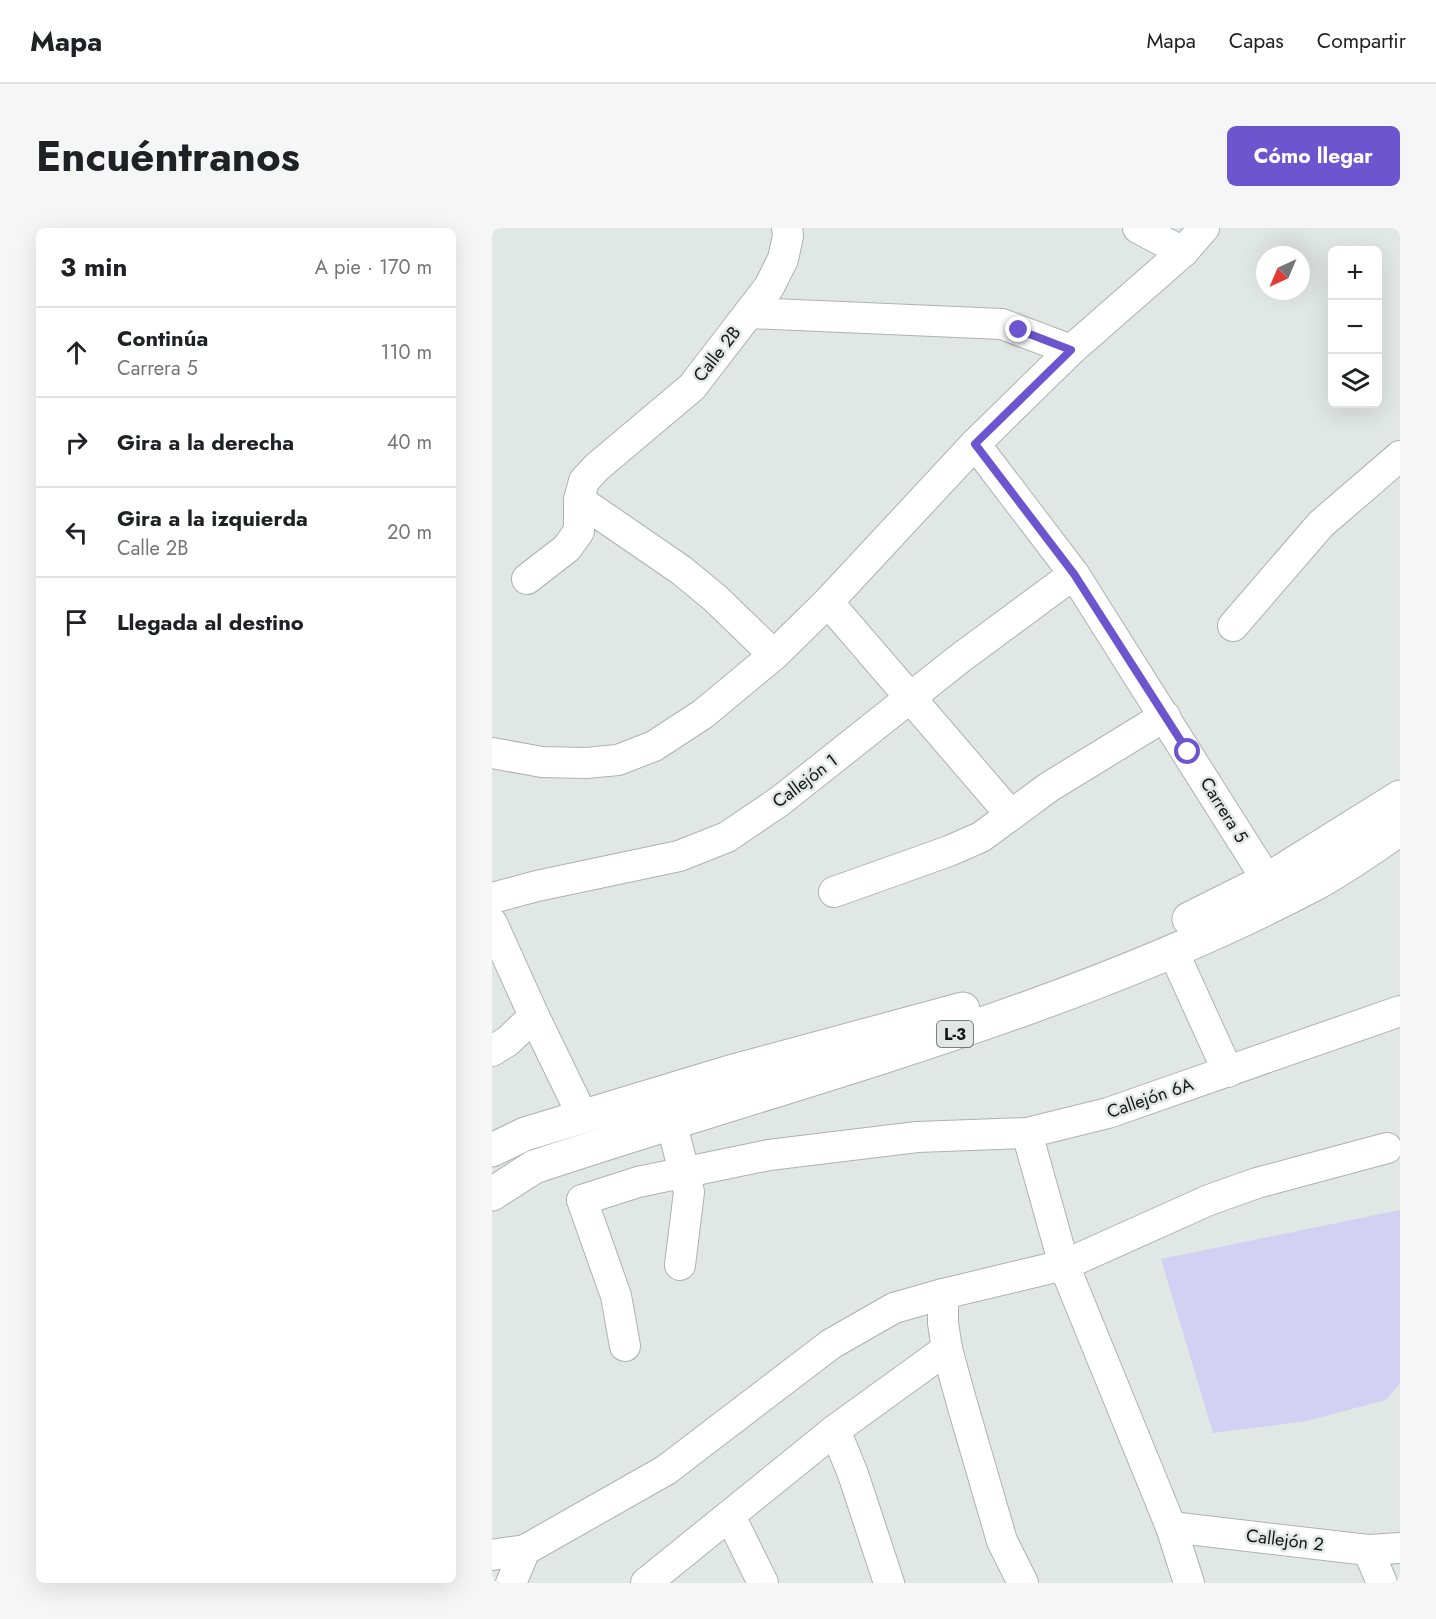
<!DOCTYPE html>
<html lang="es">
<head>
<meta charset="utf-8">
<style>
	body { margin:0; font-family:Jost,sans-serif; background:#f6f6f6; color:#202124 }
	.controls { position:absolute; right:18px; top:18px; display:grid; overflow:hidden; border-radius:9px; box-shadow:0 6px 24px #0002 }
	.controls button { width:54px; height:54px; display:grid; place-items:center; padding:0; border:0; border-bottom:2px solid #e0e0e0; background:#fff; color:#202124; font:30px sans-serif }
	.compass { position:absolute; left:764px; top:18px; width:54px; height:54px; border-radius:50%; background:#fff; box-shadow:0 6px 24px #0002; rotate:224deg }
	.stop { position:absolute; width:18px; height:18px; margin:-14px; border:4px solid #6d55cf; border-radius:50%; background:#fff }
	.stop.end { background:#6d55cf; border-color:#fff; box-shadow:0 2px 6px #0008 }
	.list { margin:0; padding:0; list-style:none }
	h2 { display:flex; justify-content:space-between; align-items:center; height:78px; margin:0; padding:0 24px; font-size:26px }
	h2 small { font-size:20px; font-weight:400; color:#757577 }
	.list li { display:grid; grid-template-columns:39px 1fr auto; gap:18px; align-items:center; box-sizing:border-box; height:90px; padding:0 24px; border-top:2px solid #e0e0e0 }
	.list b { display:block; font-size:22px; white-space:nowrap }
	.list p { margin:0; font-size:20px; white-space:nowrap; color:#757577 }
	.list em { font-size:20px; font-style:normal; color:#757577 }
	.icon { flex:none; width:33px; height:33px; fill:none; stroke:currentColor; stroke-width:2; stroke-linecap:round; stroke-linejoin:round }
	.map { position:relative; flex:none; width:908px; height:1355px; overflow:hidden; border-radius:9px }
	header { display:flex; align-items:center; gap:36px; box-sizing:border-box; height:84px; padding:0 30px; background:#fff; border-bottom:2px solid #e0e0e0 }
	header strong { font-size:28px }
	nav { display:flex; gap:33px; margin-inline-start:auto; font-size:21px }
	.intro { display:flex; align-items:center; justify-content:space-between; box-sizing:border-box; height:144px; padding:0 36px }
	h1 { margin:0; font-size:42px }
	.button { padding:15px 27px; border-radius:9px; background:#6d55cf; color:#fff; font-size:21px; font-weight:700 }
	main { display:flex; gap:36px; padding:0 36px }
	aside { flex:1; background:#fff; border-radius:9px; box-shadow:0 6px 24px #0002 }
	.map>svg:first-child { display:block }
	.green { fill:#d2d0f3 }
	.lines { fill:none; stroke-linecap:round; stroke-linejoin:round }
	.minor-casing { stroke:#adb2af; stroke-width:32 }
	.major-casing { stroke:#adb2af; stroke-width:35 }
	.minor { stroke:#fff; stroke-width:30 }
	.major { stroke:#fff; stroke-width:33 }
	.route { stroke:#6d55cf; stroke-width:8 }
	.labels { text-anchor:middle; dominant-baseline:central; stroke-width:5; stroke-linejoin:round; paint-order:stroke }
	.shield { fill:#e1e7e4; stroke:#525554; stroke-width:1.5 }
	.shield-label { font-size:16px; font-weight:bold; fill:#151716 }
	.street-label { font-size:18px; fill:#151716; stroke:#e1e7e4 }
</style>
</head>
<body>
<header>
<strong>Mapa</strong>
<nav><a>Mapa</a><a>Capas</a><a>Compartir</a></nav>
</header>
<div class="intro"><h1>Encuéntranos</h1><a class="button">Cómo llegar</a></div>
<main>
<aside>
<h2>3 min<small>A pie · 170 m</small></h2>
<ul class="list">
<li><svg class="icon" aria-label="ahead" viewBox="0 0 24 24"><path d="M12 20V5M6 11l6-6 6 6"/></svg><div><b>Continúa</b><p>Carrera 5</p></div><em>110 m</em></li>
<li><svg class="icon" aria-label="right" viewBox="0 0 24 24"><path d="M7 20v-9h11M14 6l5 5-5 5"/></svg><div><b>Gira a la derecha</b></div><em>40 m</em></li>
<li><svg class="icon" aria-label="left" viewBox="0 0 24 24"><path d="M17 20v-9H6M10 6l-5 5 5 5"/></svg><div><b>Gira a la izquierda</b><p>Calle 2B</p></div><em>20 m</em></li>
<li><svg class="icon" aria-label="arrive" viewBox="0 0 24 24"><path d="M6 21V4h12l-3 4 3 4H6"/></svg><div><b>Llegada al destino</b></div></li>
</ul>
</aside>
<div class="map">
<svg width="908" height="1355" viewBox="0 0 908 1355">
	<rect width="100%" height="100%" fill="#e1e7e4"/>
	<path class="green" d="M908,982V1155L894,1172L814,1193L721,1205L669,1031Z"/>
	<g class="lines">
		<g class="minor-casing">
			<g id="minor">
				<path d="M646,0L691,24"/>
				<path d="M257,85L510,96L579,122"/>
				<path d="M483,216L582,346L775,652"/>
				<path d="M87,272L189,342L223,370L282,427"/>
				<path d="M35,351L75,320L87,303V272L92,253L105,239L200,159L277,59L291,31L296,8L295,0"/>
				<path d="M336,374L519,587"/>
				<path d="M741,398L829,296L908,228"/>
				<path d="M0,525L50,534L94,535L126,532L162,518L211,486L282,427L336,374L483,216L579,122L691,24L712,0"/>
				<path d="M342,664L457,623L489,609L557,559L673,488"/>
				<path d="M0,670L45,658L187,628L235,609L288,573L467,431L582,346"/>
				<path d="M0,695L42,788L16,813L0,823"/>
				<path d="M681,723L736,844"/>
				<path d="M42,788L91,889"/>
				<path d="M179,893L197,964L188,1037"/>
				<path d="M133,1118L124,1068L90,972L146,954L277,927L425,909L535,905"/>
				<path d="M343,1202L361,1246L397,1355"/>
				<path d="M238,1288L271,1355"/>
				<path d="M679,1299L876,1322L908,1320"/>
				<path d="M876,1322L890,1355"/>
				<path d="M0,1327L33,1322"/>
				<path d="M19,1355L33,1322L174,1242L339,1116L402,1080L451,1066"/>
				<path d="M154,1355L343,1202L455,1121"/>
				<path d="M531,1355L510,1313L469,1172L455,1121L451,1095V1066L572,1037L717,972L765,955L895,920"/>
				<path d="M697,1355L679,1299L572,1037L535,905L616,885L908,783"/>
			</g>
		</g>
		<g class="major-casing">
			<g id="major">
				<path d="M697,691L775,652L908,569"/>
				<path d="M0,922L33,906L238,844L471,781"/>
				<path d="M0,966L42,939C303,852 575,786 821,657C851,641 880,620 908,601"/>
			</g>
		</g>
		<use href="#minor" class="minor"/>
		<use href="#major" class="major"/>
	</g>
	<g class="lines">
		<path class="route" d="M527,102L579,122L483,216L582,346L696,524"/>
	</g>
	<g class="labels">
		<rect class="shield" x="445" y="793" width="36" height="26" rx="4.5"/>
		<g class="shield-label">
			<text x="463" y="806">L-3</text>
		</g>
		<g class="street-label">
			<text transform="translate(225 126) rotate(-52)">Calle 2B</text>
			<text transform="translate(313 553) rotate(-37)">Callejón 1</text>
			<text transform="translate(732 582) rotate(58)">Carrera 5</text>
			<text transform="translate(658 870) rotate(-19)">Callejón 6A</text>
			<text transform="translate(793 1312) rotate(7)">Callejón 2</text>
		</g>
	</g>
</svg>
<div class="controls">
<button>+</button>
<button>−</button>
<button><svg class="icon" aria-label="layers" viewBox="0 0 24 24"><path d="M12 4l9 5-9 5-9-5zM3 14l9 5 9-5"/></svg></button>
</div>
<svg class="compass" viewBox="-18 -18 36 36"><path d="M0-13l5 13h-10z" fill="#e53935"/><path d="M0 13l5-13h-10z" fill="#757577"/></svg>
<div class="stop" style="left:696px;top:524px"></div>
<div class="stop end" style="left:527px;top:102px"></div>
</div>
</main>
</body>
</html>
